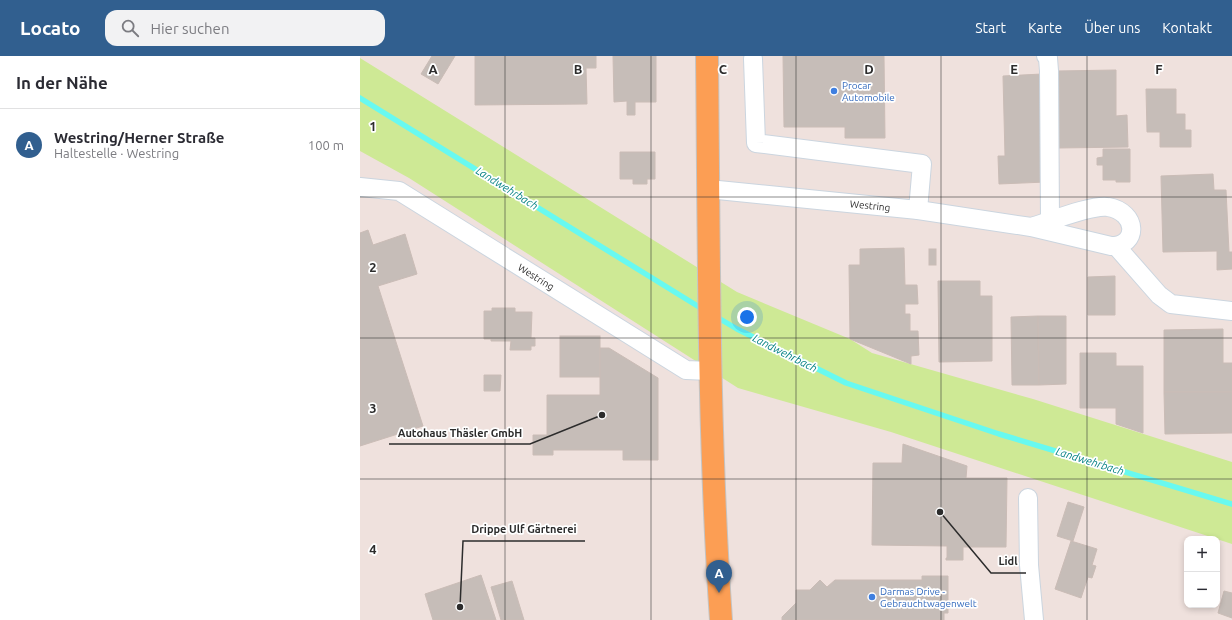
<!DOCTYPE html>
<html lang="de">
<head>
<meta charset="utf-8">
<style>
	body { margin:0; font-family:Ubuntu,sans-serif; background:#f2f2f3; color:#2b2b33 }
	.controls { position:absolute; right:12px; bottom:12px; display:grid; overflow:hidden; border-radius:8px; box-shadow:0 2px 6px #0003 }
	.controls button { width:36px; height:36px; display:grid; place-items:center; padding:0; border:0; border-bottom:1px solid #e1e1e2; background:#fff; color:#2b2b33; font:20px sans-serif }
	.you { position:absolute; left:387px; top:261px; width:14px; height:14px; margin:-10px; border:3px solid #fff; border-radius:50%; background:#1a73e8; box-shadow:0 0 0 6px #1a73e833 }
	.badge { display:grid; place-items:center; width:26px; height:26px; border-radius:50%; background:#315f8f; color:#fff; font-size:13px; font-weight:700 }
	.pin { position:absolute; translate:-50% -33px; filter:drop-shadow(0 1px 2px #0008) }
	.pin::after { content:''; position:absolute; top:21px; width:14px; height:12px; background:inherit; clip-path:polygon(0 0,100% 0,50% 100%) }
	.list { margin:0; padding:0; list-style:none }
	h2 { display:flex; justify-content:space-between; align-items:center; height:52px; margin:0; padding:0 16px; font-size:17px }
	h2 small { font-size:13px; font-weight:400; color:#7c7c81 }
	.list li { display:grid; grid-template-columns:26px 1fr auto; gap:12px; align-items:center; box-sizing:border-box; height:72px; padding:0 16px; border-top:1px solid #e1e1e2 }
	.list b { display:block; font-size:15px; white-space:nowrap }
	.list p { margin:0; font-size:13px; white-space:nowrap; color:#7c7c81 }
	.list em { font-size:13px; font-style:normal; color:#7c7c81 }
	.icon { flex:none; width:22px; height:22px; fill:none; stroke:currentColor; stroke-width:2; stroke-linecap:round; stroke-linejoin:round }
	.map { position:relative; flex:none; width:872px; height:564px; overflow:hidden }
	header { display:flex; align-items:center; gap:24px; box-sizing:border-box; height:56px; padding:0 20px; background:#315f8f; color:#fff }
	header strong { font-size:19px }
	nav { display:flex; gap:22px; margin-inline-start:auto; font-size:14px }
	.search { width:280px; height:36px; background:#f2f2f3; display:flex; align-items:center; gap:10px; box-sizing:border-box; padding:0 14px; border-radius:12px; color:#7c7c81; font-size:15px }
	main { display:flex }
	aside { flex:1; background:#fff }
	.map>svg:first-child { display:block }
	.green { fill:#cee995 }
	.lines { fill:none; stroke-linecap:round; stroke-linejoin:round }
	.stream { stroke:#68f9f0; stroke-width:5.5 }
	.building { fill:#c6bdb8; stroke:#cabcb6 }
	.minor-casing { stroke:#cbd5df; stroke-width:20 }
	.major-casing { stroke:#c4c4c4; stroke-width:24 }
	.minor { stroke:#fff; stroke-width:18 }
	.major { stroke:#fc9e54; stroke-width:22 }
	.grid { fill:none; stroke:#2c2c2c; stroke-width:1; stroke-opacity:0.55 }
	.shop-dot { fill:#3f7fe0; stroke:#fff; stroke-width:1.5 }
	.labels { text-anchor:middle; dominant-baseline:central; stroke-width:3.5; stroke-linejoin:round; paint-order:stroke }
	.shop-label { font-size:10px; fill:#366cbe; stroke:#fff; text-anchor:start }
	.street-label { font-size:10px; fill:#2c2c2c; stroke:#fff }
	.water-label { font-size:11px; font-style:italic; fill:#068284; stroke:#fff }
	.grid-label { font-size:13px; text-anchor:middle; font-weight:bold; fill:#2c2c2c; stroke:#fff; stroke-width:3.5; stroke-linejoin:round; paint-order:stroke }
	.leader { fill:none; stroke:#2c2c2c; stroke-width:1.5 }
	.callout-dot { fill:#2c2c2c; stroke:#fff; stroke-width:1.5 }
	.callout-label { font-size:11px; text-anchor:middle; font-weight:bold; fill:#2c2c2c; stroke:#fff; stroke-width:3.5; stroke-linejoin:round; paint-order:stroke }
</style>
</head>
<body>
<header>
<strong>Locato</strong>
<div class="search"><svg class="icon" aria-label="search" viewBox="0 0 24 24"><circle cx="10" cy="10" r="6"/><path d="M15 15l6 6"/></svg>Hier suchen</div>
<nav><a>Start</a><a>Karte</a><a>Über uns</a><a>Kontakt</a></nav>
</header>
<main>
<aside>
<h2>In der Nähe<small></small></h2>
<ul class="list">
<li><span class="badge">A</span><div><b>Westring/Herner Straße</b><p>Haltestelle · Westring</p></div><em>100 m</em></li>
</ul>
</aside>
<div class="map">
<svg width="872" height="564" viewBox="0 0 872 564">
	<rect width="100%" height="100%" fill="#efe1dd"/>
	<path class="green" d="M0,2L377,236L490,283L512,297L673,343L872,406V488L531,376L378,332L49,122L0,95Z"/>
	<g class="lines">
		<g class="stream">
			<path d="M0,42L344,254"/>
			<path d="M355,260L377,273L486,327L639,378L872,448"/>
		</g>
	</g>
	<g class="building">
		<path d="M72,0H95L78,28L61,18Z"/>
		<path d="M115,0H236V12H226L227,48L115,49Z"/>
		<path d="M253,0H296V46H275V59H267V45L254,46Z"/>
		<path d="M423,0H524L525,82H485V71H424Z"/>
		<path d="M756,14V60L767,59L768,91L698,92L697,15Z"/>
		<path d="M682,18L686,126L639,128L638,100H645L643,20Z"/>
		<path d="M786,33H816V58H825V74H831V91H800V76H787Z"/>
		<path d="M743,93H770V126H756V124H743V109H737V102L743,101Z"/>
		<path d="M260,96H295V123H287V128H273V123H260Z"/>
		<path d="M853,118L854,134H866L869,196H872V213L857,214V195L803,196L801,120Z"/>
		<path d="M8,174L13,189L45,178L57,218L18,230L63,370L0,390V177Z"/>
		<path d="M544,192L545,229H557L558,248H545V258H550V275H558L559,299L551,300V308L490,283L489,209H500V193Z"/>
		<rect x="569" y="193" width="7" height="16"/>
		<path d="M755,220V259H728V221Z"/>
		<path d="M578,225H620V240H632V305L579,306Z"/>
		<path d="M132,252H155V256H172L171,282H175V290H171V294H150L151,285H131V283H124V255H132Z"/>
		<path d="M678,260L679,329H652L651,261Z"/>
		<path d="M678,260H706V328L679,329Z"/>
		<path d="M863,273V307H872V336H804V274Z"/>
		<rect x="200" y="280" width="40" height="41"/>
		<path d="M240,292H249L298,322V404H263V394H193V399H173V379H187V339H240Z"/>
		<path d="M720,297H756V310H783V377L756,368V352H720Z"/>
		<path d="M124,319H141L140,335H124Z"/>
		<path d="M804,336H872V377L805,378Z"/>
		<path d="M543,388L607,410L606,422H647L646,491H603V504H586V502H587V490L512,489L513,407H542Z"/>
		<path d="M708,446L724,451L713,485L697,480Z"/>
		<path d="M711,485L737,493L732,509L736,510L732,522L728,521L721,542L695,533Z"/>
		<path d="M121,519L136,564H73L65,538Z"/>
		<path d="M562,520H588V557H584V564H422V561L436,547V534H450L460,524L467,531L475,524H562Z"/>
		<path d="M152,525L164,564H141L131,531Z"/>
		<path d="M864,535L872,537V562L858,557Z"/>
	</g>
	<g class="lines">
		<g class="minor-casing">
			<g id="minor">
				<path d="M686,0L688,2L689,15L690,165"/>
				<path d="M393,3L396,87L562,108L558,154"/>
				<path id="s1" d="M0,131L39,135L326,314L350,315"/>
				<path id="s2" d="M348,133L558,154L671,171L751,190C779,190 778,156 748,151C733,148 688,166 671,171"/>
				<path d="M756,190L799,239L811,248L872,255"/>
				<path d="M668,442L669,509L674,564"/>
			</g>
		</g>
		<g class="major-casing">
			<path id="major" d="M347,0C349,188 348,376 361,564"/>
		</g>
		<use href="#minor" class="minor"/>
		<use href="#major" class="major"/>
	</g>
	<path class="grid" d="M145,0V564M291,0V564M436,0V564M581,0V564M727,0V564M0,141H872M0,282H872M0,423H872"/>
	<g class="shop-dot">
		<circle cx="474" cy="35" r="4"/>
		<circle cx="512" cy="541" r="4"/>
	</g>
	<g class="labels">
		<g class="shop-label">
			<text x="482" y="29">Procar<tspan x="482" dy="12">Automobile</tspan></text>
			<text x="520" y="535">Darmas Drive -<tspan x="520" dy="12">Gebrauchtwagenwelt</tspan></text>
		</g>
		<g class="street-label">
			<text stroke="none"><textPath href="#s2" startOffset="163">Westring</textPath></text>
			<text stroke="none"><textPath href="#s1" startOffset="201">Westring</textPath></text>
		</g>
		<g class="water-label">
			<text transform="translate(147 132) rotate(32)">Landwehrbach</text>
			<text transform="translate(425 297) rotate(27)">Landwehrbach</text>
			<text transform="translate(730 405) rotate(17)">Landwehrbach</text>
		</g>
	</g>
	<g class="grid-label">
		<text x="73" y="18">A</text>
		<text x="218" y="18">B</text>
		<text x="363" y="18">C</text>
		<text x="509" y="18">D</text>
		<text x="654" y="18">E</text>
		<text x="799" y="18">F</text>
		<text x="13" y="75">1</text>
		<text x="13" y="216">2</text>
		<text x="13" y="357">3</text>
		<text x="13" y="498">4</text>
	</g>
	<path class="leader" d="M242 359L170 388H29M100 551L103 485H225M580 456L631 517H666"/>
	<g class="callout-dot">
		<circle cx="242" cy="359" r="4"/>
		<circle cx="100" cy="551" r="4"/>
		<circle cx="580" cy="456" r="4"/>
	</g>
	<g class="callout-label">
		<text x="100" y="381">Autohaus Thäsler GmbH</text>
		<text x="164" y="477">Drippe Ulf Gärtnerei</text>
		<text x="648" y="509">Lidl</text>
	</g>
</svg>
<div class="controls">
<button>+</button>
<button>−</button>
</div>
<div class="you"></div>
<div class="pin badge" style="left:359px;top:537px">A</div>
</div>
</main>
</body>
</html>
